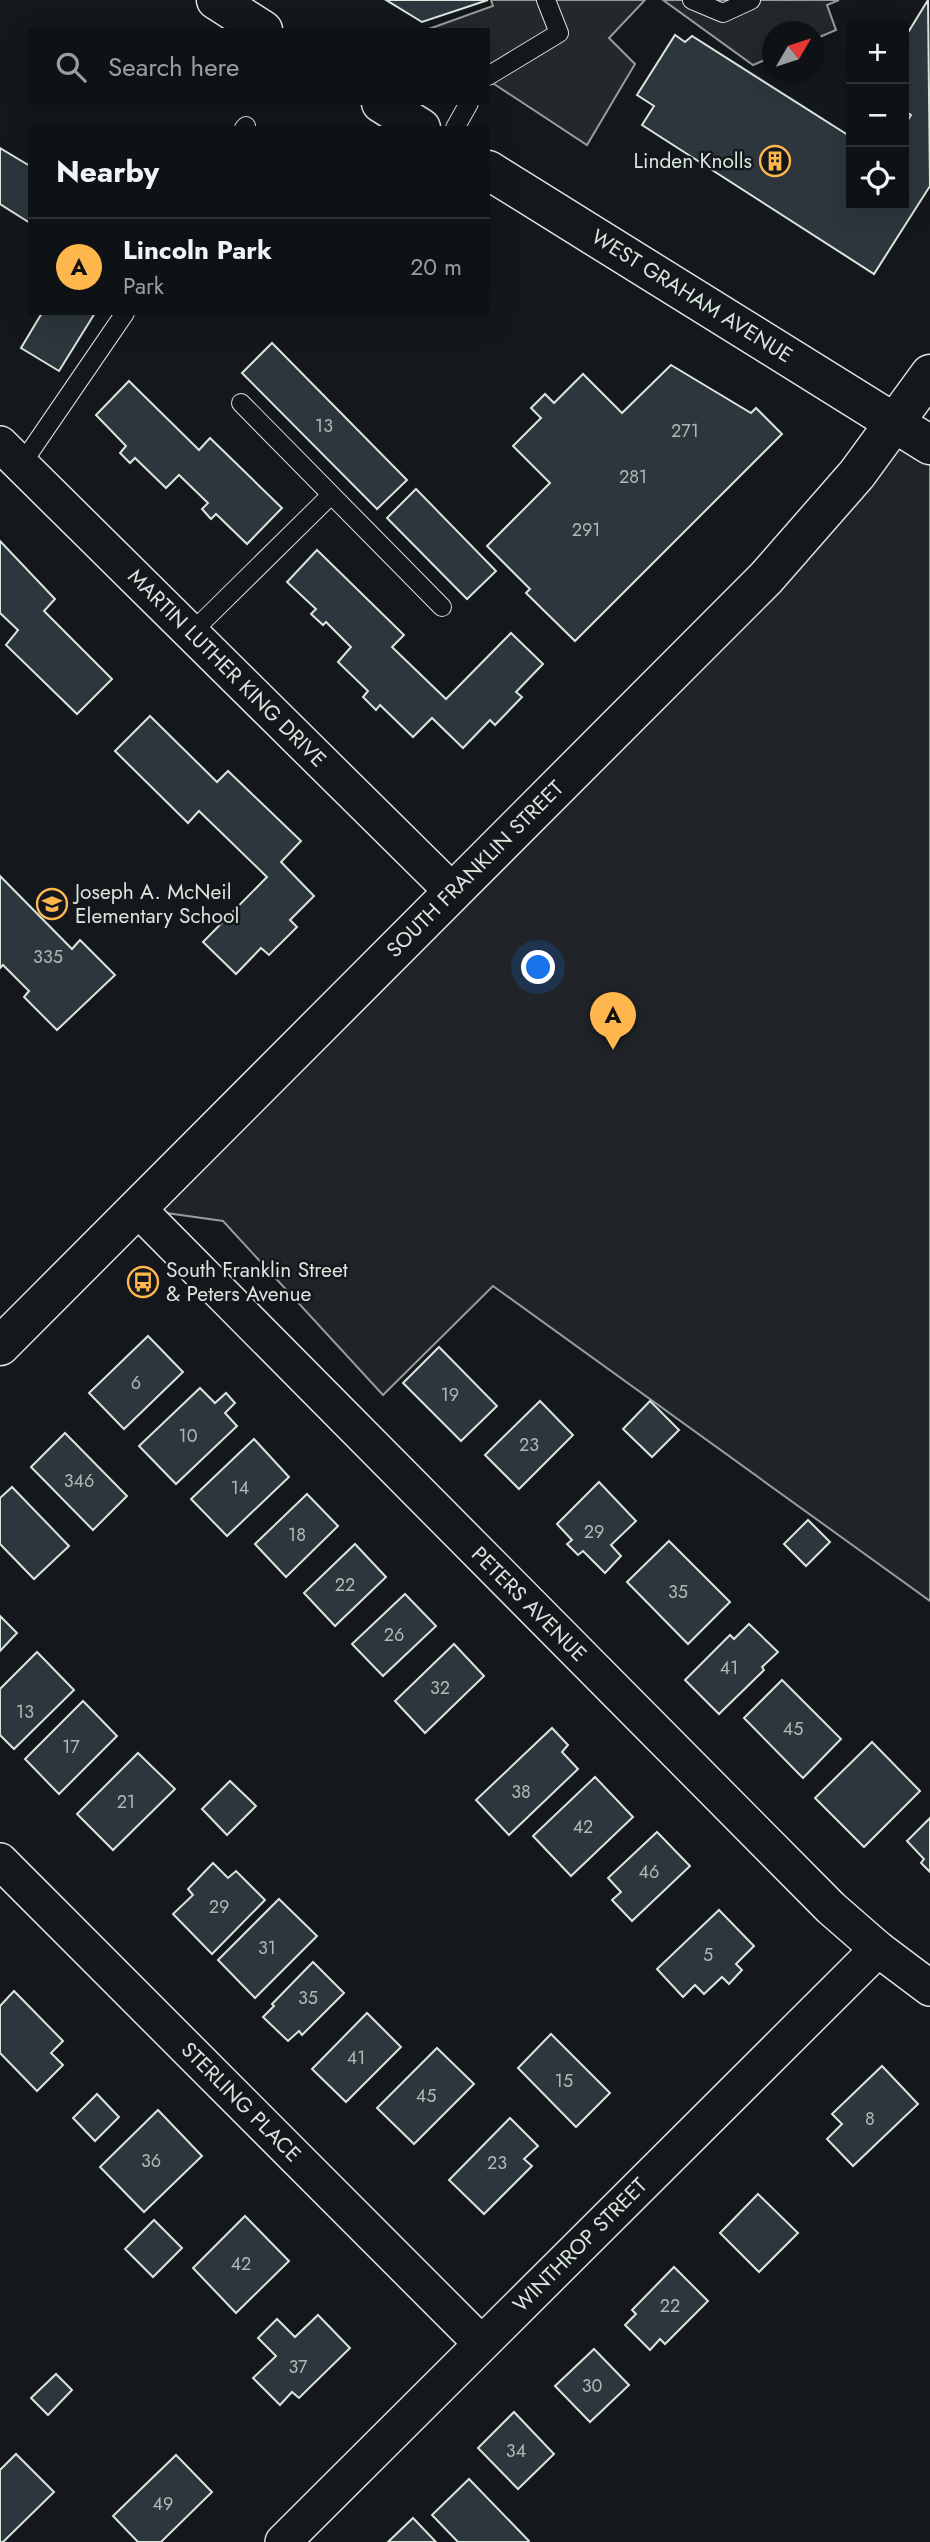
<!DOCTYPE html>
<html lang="en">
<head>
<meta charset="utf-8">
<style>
	body { margin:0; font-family:Jost,sans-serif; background:#1d2022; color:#f1f3f6 }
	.controls { position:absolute; right:21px; top:21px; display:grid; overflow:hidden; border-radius:0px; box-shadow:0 7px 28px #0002 }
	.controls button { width:63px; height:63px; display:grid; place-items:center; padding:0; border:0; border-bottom:2px solid #2f3234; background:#0f1215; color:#f1f3f6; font:35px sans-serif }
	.compass { position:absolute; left:762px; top:21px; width:63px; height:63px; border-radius:50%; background:#0f1215; box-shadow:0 7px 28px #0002; rotate:51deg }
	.you { position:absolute; left:539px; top:968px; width:24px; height:24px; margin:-18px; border:5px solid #fff; border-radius:50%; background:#1a73e8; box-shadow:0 0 0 10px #1a73e833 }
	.badge { display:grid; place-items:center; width:46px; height:46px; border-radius:50%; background:#ffb74d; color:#111; font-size:23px; font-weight:700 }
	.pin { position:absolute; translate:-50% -58px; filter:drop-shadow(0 2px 4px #0008) }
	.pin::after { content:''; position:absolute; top:37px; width:24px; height:21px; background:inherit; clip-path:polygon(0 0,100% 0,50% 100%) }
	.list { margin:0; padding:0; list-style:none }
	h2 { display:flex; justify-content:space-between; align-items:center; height:91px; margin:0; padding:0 28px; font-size:30px }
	h2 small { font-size:23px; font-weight:400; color:#9b9ea0 }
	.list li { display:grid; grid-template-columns:46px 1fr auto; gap:21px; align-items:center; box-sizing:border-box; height:98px; padding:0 28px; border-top:2px solid #2f3234 }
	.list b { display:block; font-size:26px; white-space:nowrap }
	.list p { margin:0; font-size:23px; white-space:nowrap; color:#9b9ea0 }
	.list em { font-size:23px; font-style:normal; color:#9b9ea0 }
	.icon { flex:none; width:38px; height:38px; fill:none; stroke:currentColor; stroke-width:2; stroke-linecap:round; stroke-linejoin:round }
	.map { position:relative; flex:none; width:930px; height:2542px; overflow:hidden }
	.search { position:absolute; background:#0f1215; box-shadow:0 7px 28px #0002; left:28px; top:28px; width:462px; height:77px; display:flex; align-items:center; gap:18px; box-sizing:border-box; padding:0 24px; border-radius:0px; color:#9b9ea0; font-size:26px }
	.panel { position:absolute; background:#0f1215; box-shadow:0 7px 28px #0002; left:28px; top:126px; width:462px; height:189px; border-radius:0px }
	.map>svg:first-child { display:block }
	.green { fill:#202428; stroke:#939e99; stroke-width:2 }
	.parking { fill:#24282b; stroke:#939e99; stroke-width:2 }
	.building { fill:#2c363c; stroke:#d8e6dc; stroke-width:2 }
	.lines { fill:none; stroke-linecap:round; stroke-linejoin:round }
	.service-casing { stroke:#d8e6dc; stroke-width:20 }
	.minor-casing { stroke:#d8e6dc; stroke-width:38 }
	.tertiary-casing { stroke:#d8e6dc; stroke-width:41 }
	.secondary-casing { stroke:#d8e6dc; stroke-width:41 }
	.service { stroke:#14181c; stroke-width:18 }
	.minor { stroke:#14181c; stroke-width:35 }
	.tertiary { stroke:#14181c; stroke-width:38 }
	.secondary { stroke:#14181c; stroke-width:38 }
	.labels { text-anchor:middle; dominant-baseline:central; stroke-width:5; stroke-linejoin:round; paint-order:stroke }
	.number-label { font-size:18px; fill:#adbab4 }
	.poi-label { font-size:21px; fill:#d8e6dc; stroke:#14181c; text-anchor:start }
	.street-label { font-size:21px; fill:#d8e6dc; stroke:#14181c }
</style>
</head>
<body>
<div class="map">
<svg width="930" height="2542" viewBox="0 0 930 2542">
	<rect width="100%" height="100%" fill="#14181c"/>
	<path class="green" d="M895,423L930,445V1601L493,1286L383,1395L223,1221L138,1209Z"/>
	<g class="parking">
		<path d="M491,0H645L609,38L635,64L587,145L488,80V30H426L493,6Z"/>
		<path d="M663,0H839L827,5L836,30L815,39L814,32H772V57L753,65Z"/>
	</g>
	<g class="building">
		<path d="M386,0H488L422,22Z"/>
		<path d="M928,0L930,186L874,274L642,125L654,106L637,95L675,35L685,42L692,36L851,137V205H904V126L911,115L904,110V39Z"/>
		<path d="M0,148L30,166V223L0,204Z"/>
		<path d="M42,313H95L59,371L21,348Z"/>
		<path d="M272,343L407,480L377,509L242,373Z"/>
		<path d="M671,365L751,413L756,408L782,434L575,641L526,593L530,589L487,546L550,483L513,446L541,418L531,408L545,394L554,403L583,374L622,413Z"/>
		<path d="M129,381L199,450L210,438L282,508L247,544L216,514L211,519L202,509L208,503L179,475L166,488L135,458L130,463L120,453L126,446L96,415Z"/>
		<path d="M416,489L496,571L467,599L387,518Z"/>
		<path d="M0,541L55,599L44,611L112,679L77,714L6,645L18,630L0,613Z"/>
		<path d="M317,550L404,635L392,647L446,699L511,633L543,664L516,692L522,697L495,725L490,720L463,748L432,718L413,737L380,705L376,710L363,697L368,691L338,662L351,647L326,622L323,625L311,614L316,609L287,582Z"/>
		<path d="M150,716L217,782L228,771L301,841L281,862L314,896L290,920L297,927L269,955L261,948L236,974L203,942L267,877L199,811L188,823L115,751Z"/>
		<path d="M0,876L72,949L80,940L115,975L57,1030L24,997L29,991L3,965L0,968Z"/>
		<path d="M148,1336L183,1372L124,1429L89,1393Z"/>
		<path d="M439,1347L497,1406L461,1441L403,1383Z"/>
		<path d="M200,1388L215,1403L226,1393L235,1403L225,1413L237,1426L176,1484L139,1446Z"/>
		<path d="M540,1401L573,1435L519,1489L485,1455Z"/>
		<path d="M650,1401L679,1430L652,1457L623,1429Z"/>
		<path d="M65,1433L127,1496L93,1530L31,1467Z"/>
		<path d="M254,1439L289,1477L227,1536L191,1499Z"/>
		<path d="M599,1482L636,1521L611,1545L621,1556L605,1573L583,1551L578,1555L567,1544L572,1540L557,1524Z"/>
		<path d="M12,1487L69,1546L34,1579L0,1544V1498Z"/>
		<path d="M307,1494L338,1526L286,1577L255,1544Z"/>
		<path d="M808,1520L830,1542L806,1566L784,1544Z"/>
		<path d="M669,1541L730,1602L688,1644L627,1582Z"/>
		<path d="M355,1544L386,1577L335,1626L304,1593Z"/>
		<path d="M405,1594L436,1626L383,1676L352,1644Z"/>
		<path d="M0,1616L17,1633L0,1651Z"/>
		<path d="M749,1624L778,1652L762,1667L764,1670L719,1714L685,1680L730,1635L734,1639Z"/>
		<path d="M454,1644L484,1676L425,1733L395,1701Z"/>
		<path d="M37,1652L74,1690L14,1749L0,1735V1689Z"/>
		<path d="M782,1680L841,1739L803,1778L744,1718Z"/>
		<path d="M83,1701L117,1736L59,1794L25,1759Z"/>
		<path d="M552,1728L568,1745L562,1752L578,1769L509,1835L476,1800Z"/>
		<path d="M872,1742L920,1791L864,1847L815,1798Z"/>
		<path d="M138,1753L175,1789L113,1850L77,1814Z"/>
		<path d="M595,1777L633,1817L571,1876L533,1836Z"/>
		<path d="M230,1781L256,1806L227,1835L202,1809Z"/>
		<path d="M930,1818V1872L921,1863L924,1859L907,1841Z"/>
		<path d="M657,1832L690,1866L632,1921L612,1900L621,1892L608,1878Z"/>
		<path d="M213,1863L228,1878L236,1871L265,1900L212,1954L173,1914L193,1895L188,1889Z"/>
		<path d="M279,1899L317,1936L255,1998L218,1960Z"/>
		<path d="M719,1910L754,1946L736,1964L742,1970L729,1984L722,1977L704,1994L695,1985L683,1997L657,1969Z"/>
		<path d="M313,1962L344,1993L302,2035L299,2031L288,2041L263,2017L274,2006L272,2004Z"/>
		<path d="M14,1991L63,2041L51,2053L63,2065L37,2091L0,2053V2006Z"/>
		<path d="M367,2013L401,2047L346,2102L312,2069Z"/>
		<path d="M551,2034L610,2093L576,2127L518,2068Z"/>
		<path d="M437,2048L474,2084L414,2144L377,2108Z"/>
		<path d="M882,2066L918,2104L853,2166L827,2139L842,2124L832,2114Z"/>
		<path d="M97,2094L119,2117L95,2141L73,2118Z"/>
		<path d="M158,2110L202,2156L144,2212L100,2167Z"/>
		<path d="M510,2118L538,2146L524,2159L532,2166L484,2214L449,2180Z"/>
		<path d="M758,2194L798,2233L759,2272L720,2233Z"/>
		<path d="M245,2216L289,2261L236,2313L193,2268Z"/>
		<path d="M154,2220L182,2248L153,2277L125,2249Z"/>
		<path d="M674,2267L708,2301L665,2344L660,2339L650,2350L625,2325L636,2314L632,2310Z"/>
		<path d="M318,2315L350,2348L299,2398L292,2392L280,2405L253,2378L276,2356L258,2338L277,2319L295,2337Z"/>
		<path d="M594,2349L629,2385L590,2422L555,2386Z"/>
		<path d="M56,2374L72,2390L48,2415L31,2398Z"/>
		<path d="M514,2412L554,2454L518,2489L478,2448Z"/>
		<path d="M16,2454L54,2492L3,2542H0V2470Z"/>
		<path d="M176,2455L212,2492L161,2542H138L113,2516Z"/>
		<path d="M469,2479L529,2541L528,2542H458L432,2515Z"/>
		<path d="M413,2518L436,2542H388Z"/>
	</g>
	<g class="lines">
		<g class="service-casing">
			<g id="service">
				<path d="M692,0L723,13L751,0"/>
				<path d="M488,76L559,33L546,0"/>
				<path d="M244,128L246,126"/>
				<path d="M455,128L469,103"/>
				<path d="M241,403L442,607"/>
				<path d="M21,465L125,313"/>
				<path d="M191,633L331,495"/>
			</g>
		</g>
		<g class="minor-casing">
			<g id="minor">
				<path d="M0,444L453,892"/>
				<path d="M138,1209L831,1908L878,1949L930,1988"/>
				<path d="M0,1861L481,2343"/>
				<path d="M283,2542L878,1949"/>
			</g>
		</g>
		<g class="tertiary-casing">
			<g id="tertiary">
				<path d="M216,0L263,30"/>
				<path d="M381,103L421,128"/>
				<path d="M488,170L930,445"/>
			</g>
		</g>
		<g class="secondary-casing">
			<path id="secondary" d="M0,1346L766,578L857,474L930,374"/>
		</g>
		<use href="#service" class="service"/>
		<use href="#minor" class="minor"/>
		<use href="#tertiary" class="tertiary"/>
		<use href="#secondary" class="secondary"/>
	</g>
	<defs>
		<g id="building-ring" transform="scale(1.575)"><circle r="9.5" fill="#14181c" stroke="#ffb74d" stroke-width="1.5"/><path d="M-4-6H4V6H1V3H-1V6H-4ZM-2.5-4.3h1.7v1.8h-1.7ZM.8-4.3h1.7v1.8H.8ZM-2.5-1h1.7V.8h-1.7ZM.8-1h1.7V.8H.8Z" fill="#ffb74d"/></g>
		<g id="school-ring" transform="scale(1.575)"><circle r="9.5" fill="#14181c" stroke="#ffb74d" stroke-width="1.5"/><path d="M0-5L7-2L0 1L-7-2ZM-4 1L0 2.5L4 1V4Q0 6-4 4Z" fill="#ffb74d"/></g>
		<g id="bus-ring" transform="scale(1.575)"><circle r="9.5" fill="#14181c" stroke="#ffb74d" stroke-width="1.5"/><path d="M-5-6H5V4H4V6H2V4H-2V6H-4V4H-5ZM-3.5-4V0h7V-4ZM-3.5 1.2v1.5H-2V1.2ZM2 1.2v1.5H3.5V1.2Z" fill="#ffb74d"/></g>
	</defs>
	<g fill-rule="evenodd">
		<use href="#building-ring" x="775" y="161"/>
		<use href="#school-ring" x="52" y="904"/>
		<use href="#bus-ring" x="143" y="1282"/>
	</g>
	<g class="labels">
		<g class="number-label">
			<text x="324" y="426">13</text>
			<text x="685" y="431">271</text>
			<text x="633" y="477">281</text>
			<text x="586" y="530">291</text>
			<text x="48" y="957">335</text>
			<text x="136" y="1383">6</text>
			<text x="450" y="1395">19</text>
			<text x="188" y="1436">10</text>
			<text x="529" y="1445">23</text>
			<text x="79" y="1481">346</text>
			<text x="240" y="1488">14</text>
			<text x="594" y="1532">29</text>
			<text x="297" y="1535">18</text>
			<text x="345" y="1585">22</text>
			<text x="678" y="1592">35</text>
			<text x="394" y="1635">26</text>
			<text x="729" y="1668">41</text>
			<text x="440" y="1688">32</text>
			<text x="25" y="1712">13</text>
			<text x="793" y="1729">45</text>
			<text x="71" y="1747">17</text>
			<text x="521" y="1792">38</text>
			<text x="126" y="1802">21</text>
			<text x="583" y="1827">42</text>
			<text x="649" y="1872">46</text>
			<text x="219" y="1907">29</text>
			<text x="267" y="1948">31</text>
			<text x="708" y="1955">5</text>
			<text x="308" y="1998">35</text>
			<text x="356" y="2058">41</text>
			<text x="564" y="2081">15</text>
			<text x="426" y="2096">45</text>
			<text x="870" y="2119">8</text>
			<text x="151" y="2161">36</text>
			<text x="497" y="2163">23</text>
			<text x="241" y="2264">42</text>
			<text x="670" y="2306">22</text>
			<text x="298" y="2367">37</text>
			<text x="592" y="2386">30</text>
			<text x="516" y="2451">34</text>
			<text x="163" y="2504">49</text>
		</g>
		<g class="poi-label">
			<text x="752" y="161" text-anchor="end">Linden Knolls</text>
			<text x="75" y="892">Joseph A. McNeil<tspan x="75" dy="24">Elementary School</tspan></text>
			<text x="166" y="1270">South Franklin Street<tspan x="166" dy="24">&amp; Peters Avenue</tspan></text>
		</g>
		<g class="street-label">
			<text transform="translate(692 296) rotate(32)">WEST GRAHAM AVENUE</text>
			<text transform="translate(227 668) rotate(45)">MARTIN LUTHER KING DRIVE</text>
			<text transform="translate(475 869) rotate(-45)">SOUTH FRANKLIN STREET</text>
			<text transform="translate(529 1604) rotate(45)">PETERS AVENUE</text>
			<text transform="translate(241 2102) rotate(45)">STERLING PLACE</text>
			<text transform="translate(580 2245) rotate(-45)">WINTHROP STREET</text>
		</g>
	</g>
</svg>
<div class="controls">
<button>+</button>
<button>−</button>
<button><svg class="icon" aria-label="locate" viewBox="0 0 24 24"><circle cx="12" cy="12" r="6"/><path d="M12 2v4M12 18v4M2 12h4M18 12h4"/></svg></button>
</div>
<svg class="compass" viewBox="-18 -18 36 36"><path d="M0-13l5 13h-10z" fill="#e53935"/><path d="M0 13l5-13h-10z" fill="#9b9ea0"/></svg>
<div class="you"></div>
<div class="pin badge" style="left:613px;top:1050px">A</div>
<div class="search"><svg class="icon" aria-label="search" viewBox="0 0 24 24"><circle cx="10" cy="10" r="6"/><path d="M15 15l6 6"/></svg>Search here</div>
<section class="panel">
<h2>Nearby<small></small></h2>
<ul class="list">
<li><span class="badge">A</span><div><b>Lincoln Park</b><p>Park</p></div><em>20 m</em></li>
</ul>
</section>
</div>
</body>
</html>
